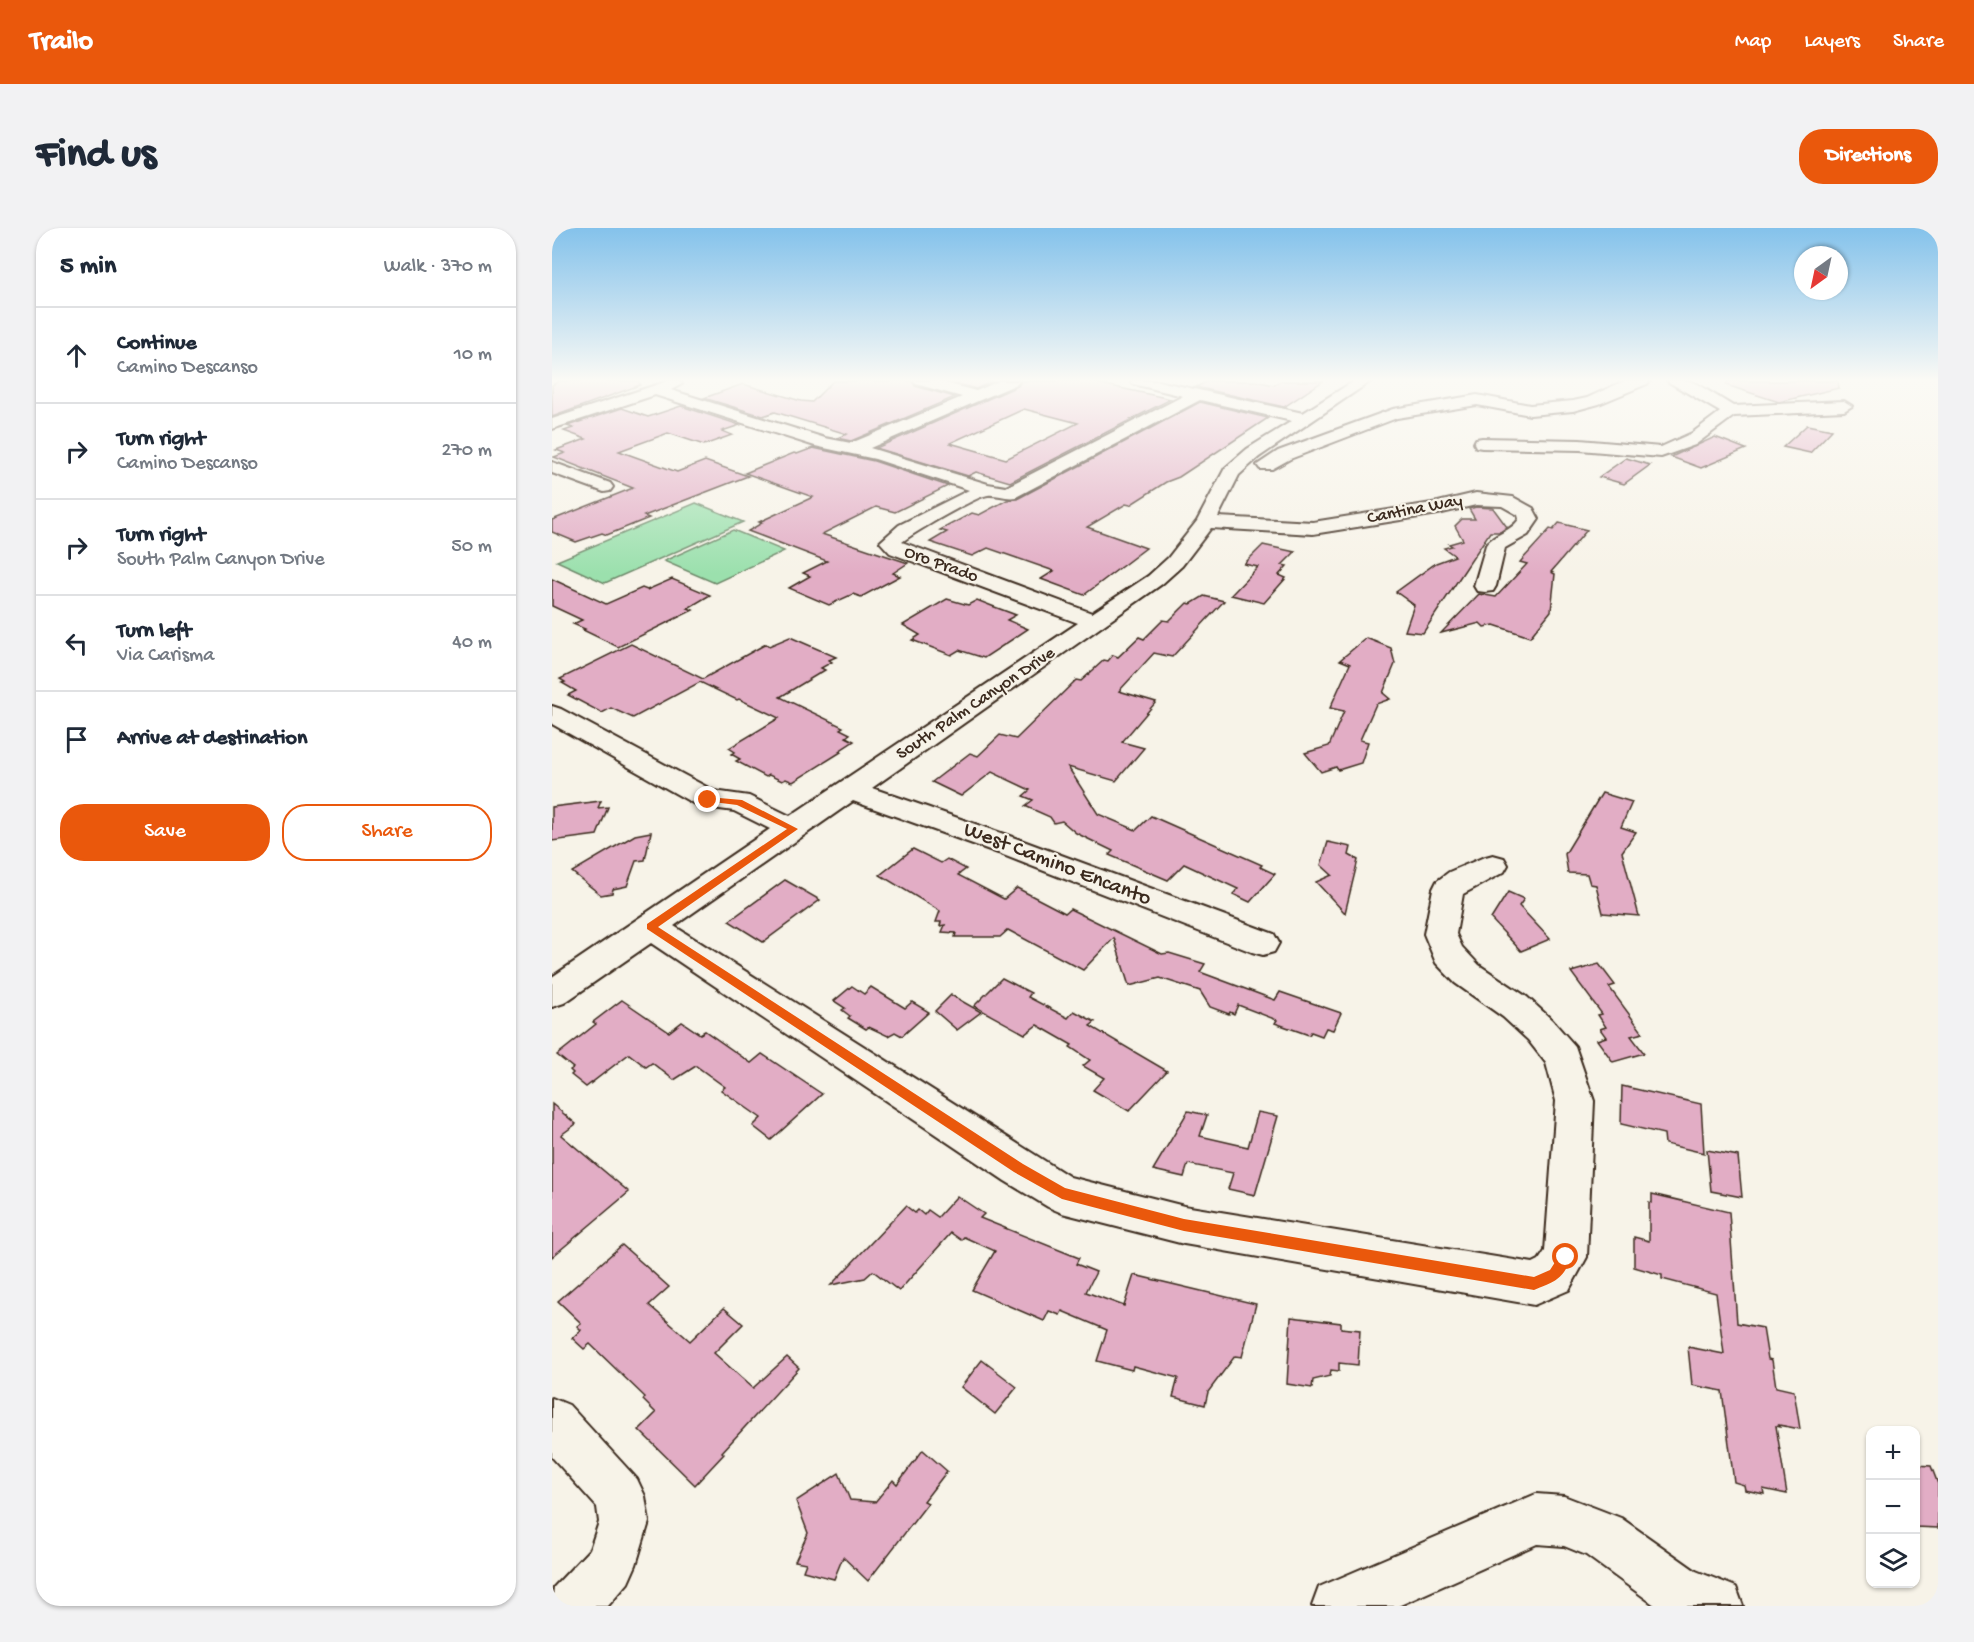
<!DOCTYPE html>
<html lang="en">
<head>
<meta charset="utf-8">
<style>
	body { margin:0; font-family:"Gochi Hand",sans-serif; background:#f2f2f3; color:#1f2937 }
	.controls { position:absolute; right:18px; bottom:18px; display:grid; overflow:hidden; border-radius:12px; box-shadow:0 2px 4px #0004 }
	.controls button { width:54px; height:54px; display:grid; place-items:center; padding:0; border:0; border-bottom:2px solid #e0e1e3; background:#fff; color:#1f2937; font:30px sans-serif }
	.compass { position:absolute; left:1242px; top:18px; width:54px; height:54px; border-radius:50%; background:#fff; box-shadow:0 2px 4px #0004; rotate:213deg }
	.stop { position:absolute; width:18px; height:18px; margin:-14px; border:4px solid #ea580c; border-radius:50%; background:#fff }
	.stop.end { background:#ea580c; border-color:#fff; box-shadow:0 2px 6px #0008 }
	.list { margin:0; padding:0; list-style:none }
	h2 { display:flex; justify-content:space-between; align-items:center; height:78px; margin:0; padding:0 24px; font-size:26px }
	h2 small { font-size:20px; font-weight:400; color:#747a83 }
	.list li { display:grid; grid-template-columns:39px 1fr auto; gap:18px; align-items:center; box-sizing:border-box; height:96px; padding:0 24px; border-top:2px solid #e0e1e3 }
	.list b { display:block; font-size:22px; white-space:nowrap }
	.list p { margin:0; font-size:20px; white-space:nowrap; color:#747a83 }
	.list em { font-size:20px; font-style:normal; color:#747a83 }
	.actions { display:flex; gap:12px; padding:18px 24px }
	.actions a { flex:1; padding:14px 0; border:2px solid #ea580c; border-radius:24px; text-align:center; font-size:21px; color:#ea580c }
	.actions .main { background:#ea580c; color:#fff }
	.icon { flex:none; width:33px; height:33px; fill:none; stroke:currentColor; stroke-width:2; stroke-linecap:round; stroke-linejoin:round }
	.map { position:relative; flex:none; width:1386px; height:1378px; overflow:hidden; border-radius:24px }
	header { display:flex; align-items:center; gap:36px; box-sizing:border-box; height:84px; padding:0 30px; background:#ea580c; color:#fff }
	header strong { font-size:28px }
	nav { display:flex; gap:33px; margin-inline-start:auto; font-size:21px }
	.intro { display:flex; align-items:center; justify-content:space-between; box-sizing:border-box; height:144px; padding:0 36px }
	h1 { margin:0; font-size:42px }
	.button { padding:15px 27px; border-radius:24px; background:#ea580c; color:#fff; font-size:21px; font-weight:700 }
	main { display:flex; gap:36px; padding:0 36px }
	aside { flex:1; background:#fff; border-radius:24px; box-shadow:0 2px 4px #0004 }
	.map>svg:first-child { display:block }
	.green { fill:#9be0ad; stroke:#6b8566; stroke-width:1.5 }
	.building { fill:#e2adc5; stroke:#3b2a1e; stroke-width:1.5; fill-rule:evenodd }
	.lines { fill:none; stroke-linecap:round; stroke-linejoin:round }
	.minor-casing { stroke:#3b2a1e; stroke-width:4 }
	.minor { fill:#f7f3e8; fill-rule:evenodd }
	.route { fill:#ea580c }
	.labels { text-anchor:middle; dominant-baseline:central; stroke-width:4.5; stroke-linejoin:round; paint-order:stroke }
	.far-street-label { font-size:18px; fill:#3b2a1e; stroke:#f7f3e8 }
	.street-label { font-size:22px; fill:#3b2a1e; stroke:#f7f3e8 }
</style>
</head>
<body>
<header>
<strong>Trailo</strong>
<nav><a>Map</a><a>Layers</a><a>Share</a></nav>
</header>
<div class="intro"><h1>Find us</h1><a class="button">Directions</a></div>
<main>
<aside>
<h2>5 min<small>Walk · 370 m</small></h2>
<ul class="list">
<li><svg class="icon" aria-label="ahead" viewBox="0 0 24 24"><path d="M12 20V5M6 11l6-6 6 6"/></svg><div><b>Continue</b><p>Camino Descanso</p></div><em>10 m</em></li>
<li><svg class="icon" aria-label="right" viewBox="0 0 24 24"><path d="M7 20v-9h11M14 6l5 5-5 5"/></svg><div><b>Turn right</b><p>Camino Descanso</p></div><em>270 m</em></li>
<li><svg class="icon" aria-label="right" viewBox="0 0 24 24"><path d="M7 20v-9h11M14 6l5 5-5 5"/></svg><div><b>Turn right</b><p>South Palm Canyon Drive</p></div><em>50 m</em></li>
<li><svg class="icon" aria-label="left" viewBox="0 0 24 24"><path d="M17 20v-9H6M10 6l-5 5 5 5"/></svg><div><b>Turn left</b><p>Via Carisma</p></div><em>40 m</em></li>
<li><svg class="icon" aria-label="arrive" viewBox="0 0 24 24"><path d="M6 21V4h12l-3 4 3 4H6"/></svg><div><b>Arrive at destination</b></div></li>
</ul>
<div class="actions"><a class="main">Save</a><a>Share</a></div>
</aside>
<div class="map">
<svg width="1386" height="1378" viewBox="0 0 1386 1378">
	<rect width="100%" height="100%" fill="#f7f3e8"/>
	<filter id="ink" filterUnits="userSpaceOnUse"><feTurbulence type="fractalNoise" baseFrequency=".0167" numOctaves="2"/><feDisplacementMap in="SourceGraphic" scale="12" xChannelSelector="R" yChannelSelector="G"/><feConvolveMatrix kernelMatrix="1 2 1 2 8 2 1 2 1" color-interpolation-filters="sRGB"/></filter>
	<g filter="url(#ink)">
		<g class="green">
			<path d="M144,275L191,294L53,355L5,333Z"/>
			<path d="M181,302L232,323L163,355L112,333Z"/>
		</g>
		<g class="building">
			<path d="M7,153H87L88,157L0,189V157Z"/>
			<path d="M281,153H360L363,158L403,169L299,213L285,210L295,206L223,184L211,188L152,170L191,156L249,173L260,174Z"/>
			<path d="M395,153H441L424,161Z"/>
			<path d="M469,153H536L619,171L458,254L424,244L416,248L324,220L466,158ZM472,181L526,195L454,231L398,215Z"/>
			<path d="M656,153H703L722,157L729,153H771L732,179L644,159Z"/>
			<path d="M1175,153H1286L1287,160L1227,174L1174,157Z"/>
			<path d="M648,174L716,190L627,249L614,254L578,277L574,276L535,299L594,320L532,367L489,351L502,343L436,320L420,328L378,314L395,304L388,302L420,285L427,287L455,272L465,271Z"/>
			<path d="M129,178L188,197L170,203L180,207L152,217L116,205L67,223L125,244L153,233L196,248L92,288L97,290L55,307L50,305L24,314L0,304V292L81,260L2,229L13,225L4,222L34,211L12,203L21,200L15,198L70,180L96,189Z"/>
			<path d="M1255,197L1280,202L1258,225L1231,219Z"/>
			<path d="M1163,209L1194,221L1149,240L1119,229Z"/>
			<path d="M261,220L322,233L396,258L343,284L324,279L270,306L356,335L341,345L348,348L309,369L301,366L277,377L237,360L258,348L251,345L275,333L196,303L210,295L207,294L261,269L193,245L242,225L245,226Z"/>
			<path d="M1074,230L1098,237L1072,256L1047,249Z"/>
			<path d="M924,279L941,280L955,299L948,304H938L871,405L853,403L862,377L844,364L884,335L903,328L892,320L900,318L897,316L911,312L903,298L910,291H923L917,281Z"/>
			<path d="M1007,295L1035,302L999,344L1003,346L999,383L978,409L942,397L932,399L928,395L889,405L927,366L944,369L975,336L968,334L998,301L1001,302Z"/>
			<path d="M711,317L743,324L730,337L735,338L727,347L734,350L712,375L679,367L706,339L692,336Z"/>
			<path d="M0,351L54,376L90,360L95,362L120,351L158,367L136,380L141,382L66,419L31,402L33,401L21,396L30,392L0,378Z"/>
			<path d="M652,368L672,373L620,429L602,425L567,463L604,474L570,514L592,520L564,553L516,539L546,586L584,602L599,588L710,637L708,639L723,646L698,674L681,666L686,661L632,636L616,652L557,627L561,623L524,605L510,593L502,595L498,589L473,578L481,572L471,568L478,562L440,544L409,568L380,554L418,525L426,528L448,507L464,511L524,452L529,453L552,432L556,433L561,427L566,429L587,409L592,411L611,392L617,393L635,375L639,376Z"/>
			<path d="M395,371L416,377L425,372L440,378L464,387L455,392L476,401L432,430L407,422L399,427L360,412L368,407L351,397Z"/>
			<path d="M238,409L284,429L277,432L280,434L269,440L273,442L228,469L291,499L288,501L298,506L294,509L302,513L287,523L289,524L241,554L234,551L230,553L217,547L214,549L184,533L188,531L179,526L183,524L177,520L227,490L187,471L185,472L148,454L81,490L59,480L50,485L16,467L24,463L10,455L13,454L8,451L79,416L151,451L214,416L217,418Z"/>
			<path d="M814,410L839,420L843,436L831,465L838,471L824,476L808,512L816,514L809,535L786,542L784,539L769,544L753,525L777,518L792,483L778,480L798,436L788,432Z"/>
			<path d="M1050,565L1080,574L1069,599L1084,604L1070,624L1087,688L1051,685L1044,657L1038,656L1035,646L1016,645L1013,626Z"/>
			<path d="M49,573L46,580L56,579L45,607L0,613V579Z"/>
			<path d="M99,604L93,632L84,633L75,658L61,661L60,665L49,667L20,644L83,607Z"/>
			<path d="M776,614L799,619L797,627L806,632L793,685L764,654L780,647L769,637Z"/>
			<path d="M361,621L389,635L395,631L414,641L406,647L452,671L465,660L513,685L518,681L610,726L617,725L653,736L648,744L723,772L728,764L789,785L781,802L774,800L770,808L759,804L757,807L723,795L725,792L686,777L682,786L678,784L677,786L658,779L648,763L608,750L577,758L562,710L531,742L456,702L448,709H403L404,705L390,704L393,697L388,698L389,694H384L388,683L328,647Z"/>
			<path d="M233,652L268,672L211,714L177,693Z"/>
			<path d="M956,664L972,671L967,678L998,711L969,723L939,691Z"/>
			<path d="M1047,736L1063,757L1057,759L1091,805L1079,808L1092,825L1061,834L1045,812L1054,809L1048,801L1054,799L1046,787L1050,786L1019,744Z"/>
			<path d="M450,750L479,765L476,769L516,790L522,783L543,794L538,798L615,843L577,883L541,862L552,850L531,838L538,832L518,819L520,817L485,797L473,806L422,778Z"/>
			<path d="M300,758L312,766L319,759L353,780L360,774L377,784L350,808L343,804L336,808L317,799L314,801L296,790L298,788L290,782L293,780L282,773Z"/>
			<path d="M399,767L429,784L405,802L383,783Z"/>
			<path d="M70,772L117,804L130,794L148,806L153,803L199,835L210,826L270,866L219,912L201,898L209,890L169,862L173,859L144,838L122,852L100,835L94,839L77,826L34,859L19,847L21,845L18,842L21,840L5,827L44,796L41,794Z"/>
			<path d="M1070,858L1149,876L1152,925L1113,916L1112,906L1069,896Z"/>
			<path d="M0,876L24,896L9,907L77,964L0,1029Z"/>
			<path d="M636,883L655,887L648,908L696,919L706,884L726,888L703,967L676,961L681,945L636,936L632,949L601,942Z"/>
			<path d="M1155,922L1186,928L1190,969L1159,963Z"/>
			<path d="M1100,966L1177,984L1185,1095L1211,1100L1216,1131L1220,1132L1224,1159L1242,1163L1248,1201L1227,1197L1228,1199L1224,1198L1235,1266L1211,1261L1212,1266L1193,1262L1192,1257L1182,1254L1170,1163L1140,1157L1136,1119L1172,1126L1164,1065L1110,1051V1047L1082,1039V1009L1097,1013V974L1100,975Z"/>
			<path d="M405,968L432,986L428,990L527,1030L524,1036L544,1044L534,1064L572,1078L582,1047L704,1076L690,1129L683,1128L656,1164L653,1177L621,1169L626,1150L581,1138L580,1142L545,1133L555,1102L510,1083L508,1087L497,1083L492,1093L420,1062L443,1023L412,1009L409,1012L399,1005L347,1063L321,1043L313,1050L279,1057L354,978L363,985L366,982L372,987L376,982L386,989Z"/>
			<path d="M70,1017L117,1059L97,1077L138,1113L172,1080L191,1096L162,1125L201,1160L235,1129L247,1140L170,1224L172,1226L143,1257L87,1202L104,1185L91,1172L93,1169L38,1116L32,1121L20,1110L29,1102L25,1098L29,1095L6,1073Z"/>
			<path d="M739,1089L789,1095V1100L808,1102L806,1137L787,1135V1143L779,1142L778,1148L761,1152L760,1160L735,1156Z"/>
			<path d="M430,1132L465,1159L443,1186L409,1159Z"/>
			<path d="M371,1222L395,1243L372,1273L376,1275L316,1353L291,1329L282,1351L251,1343L254,1335L243,1333L256,1305L244,1273L287,1245L298,1272L323,1274L341,1252L345,1256Z"/>
			<path d="M1364,1237L1379,1238L1386,1256V1300L1364,1299Z"/>
		</g>
		<g class="lines">
			<g class="minor-casing">
				<g id="minor">
					<path d="M116,153H127L130,156L119,162L273,210L299,215L410,169L364,156L362,153H386L424,163L447,153H467L465,156L318,220L436,256L454,259L631,168L581,156L579,153H606L751,185L802,153H819L707,229L687,247L666,289L761,294L886,274L924,265L961,269L981,280L987,291L976,307L953,320L944,358L941,363L933,364L925,363L922,358L934,317C943,305 959,304 967,291L966,287L950,278L924,277L886,286L761,306L659,300L630,338L610,356L320,560L466,611L722,706L727,715L722,724L711,727L700,724L446,625L301,573L122,698L518,949L632,978L981,1035L987,1032L993,1023L1004,873L994,835L976,812L951,789L903,755L884,735L872,706L881,661L885,653L897,644L930,630L941,627L952,630L956,637L952,644L911,666L904,706L910,719L927,737L975,769L1000,792L1023,818L1042,873L1035,1029L1017,1062L982,1077L632,1016L510,985L496,979L453,953L99,715L12,775L0,779V749L218,601L182,583L146,578L0,496V478L9,481L162,563L197,568L238,588L526,395L338,325L328,314L347,297L417,262L323,231L263,218L103,167L0,201V191ZM648,172L740,193L695,221L673,240L645,293L616,330L596,348L540,385L350,314C360,306 424,268 436,267C445,266 454,271 464,269Z"/>
					<path d="M1072,153H1098L1095,156L1047,176L1021,183L978,187L925,177L845,190L738,231L720,241H708L705,237L726,223L841,181L925,167L978,177L1021,173L1035,170Z"/>
					<path d="M1115,153H1137L1145,156L1181,178L1292,173L1300,178L1292,183L1182,188L1143,217L1109,229L1028,222L930,220L924,219L922,215L924,211L930,210L1028,212L1109,219L1140,205L1168,184Z"/>
					<path d="M0,234L58,255L61,259L58,263L52,264L0,245Z"/>
					<path d="M0,1170L17,1177L85,1251L93,1268L97,1294L84,1337L76,1355L56,1378H0L2,1359L38,1321L47,1294L45,1279L0,1229Z"/>
					<path d="M984,1266L1012,1268L1069,1290L1144,1343L1184,1359L1191,1378H1104L1034,1327L1012,1318L985,1316L846,1378H760L767,1359Z"/>
				</g>
			</g>
			<use href="#minor" class="minor"/>
		</g>
	</g>
	<linearGradient id="sky" x2="0" y2="1"><stop stop-color="#84c2eb"/><stop offset="0.44" stop-color="#fbfaf5"/><stop offset="1" stop-color="#fbfaf5" stop-opacity="0"/></linearGradient>
	<rect width="1386" height="346" fill="url(#sky)"/>
	<path class="route" d="M156,569L190,572L246,601L106,699L471,936L513,960L632,991L982,1049L998,1042L1009,1025L1014,1023L1018,1025L1020,1029C1010,1052 1004,1053 982,1062L632,1003L510,971L462,944L95,701V696L235,601L185,577L153,573L152,572Z"/>
	<g class="labels">
		<g class="far-street-label">
			<text transform="translate(863 282) rotate(-11)">Cantina Way</text>
			<text transform="translate(389 337) rotate(20)">Oro Prado</text>
			<text transform="translate(424 476) rotate(-34)">South Palm Canyon Drive</text>
		</g>
		<g class="street-label">
			<text transform="translate(505 637) rotate(21)">West Camino Encanto</text>
		</g>
	</g>
</svg>
<div class="controls">
<button>+</button>
<button>−</button>
<button><svg class="icon" aria-label="layers" viewBox="0 0 24 24"><path d="M12 4l9 5-9 5-9-5zM3 14l9 5 9-5"/></svg></button>
</div>
<svg class="compass" viewBox="-18 -18 36 36"><path d="M0-13l5 13h-10z" fill="#e53935"/><path d="M0 13l5-13h-10z" fill="#747a83"/></svg>
<div class="stop" style="left:1014px;top:1029px"></div>
<div class="stop end" style="left:156px;top:572px"></div>
</div>
</main>
</body>
</html>
